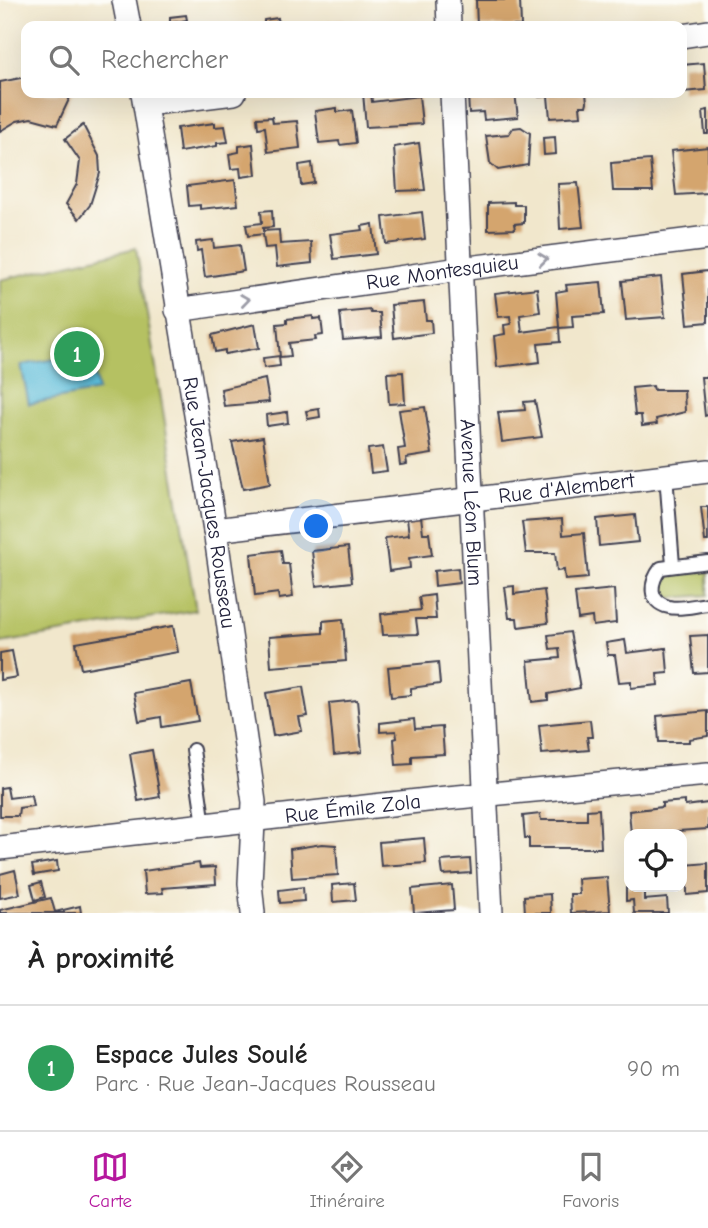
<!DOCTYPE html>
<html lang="fr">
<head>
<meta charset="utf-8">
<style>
	body { margin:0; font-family:"Comic Neue",sans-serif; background:#f2f2f2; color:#222 }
	.controls { position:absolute; right:21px; bottom:21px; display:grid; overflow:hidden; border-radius:14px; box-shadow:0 7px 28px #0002 }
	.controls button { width:63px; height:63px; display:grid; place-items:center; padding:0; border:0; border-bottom:2px solid #e0e0e0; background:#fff; color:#222; font:35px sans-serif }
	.you { position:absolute; left:317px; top:527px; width:24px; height:24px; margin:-18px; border:5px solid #fff; border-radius:50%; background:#1a73e8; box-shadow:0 0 0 10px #1a73e833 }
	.badge { display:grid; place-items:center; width:46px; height:46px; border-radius:50%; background:#b5179e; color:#fff; font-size:23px; font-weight:700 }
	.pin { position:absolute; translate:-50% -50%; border:4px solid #fff; box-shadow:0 2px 7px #0006 }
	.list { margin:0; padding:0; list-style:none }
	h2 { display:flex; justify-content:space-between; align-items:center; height:91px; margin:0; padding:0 28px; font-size:30px }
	h2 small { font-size:23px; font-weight:400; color:#767676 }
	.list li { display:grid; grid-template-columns:46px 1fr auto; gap:21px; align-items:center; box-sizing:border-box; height:126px; padding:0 28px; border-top:2px solid #e0e0e0 }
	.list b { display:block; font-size:26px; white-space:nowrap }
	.list p { margin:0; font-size:23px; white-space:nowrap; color:#767676 }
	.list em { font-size:23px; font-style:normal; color:#767676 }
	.icon { flex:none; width:38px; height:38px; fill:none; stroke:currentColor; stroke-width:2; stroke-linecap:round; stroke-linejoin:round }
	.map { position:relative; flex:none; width:708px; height:913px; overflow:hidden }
	.search { position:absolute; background:#fff; box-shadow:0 7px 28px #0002; left:21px; right:21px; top:21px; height:77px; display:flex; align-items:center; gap:18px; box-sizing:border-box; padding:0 24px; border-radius:14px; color:#767676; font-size:26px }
	.sheet { height:217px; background:#fff }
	nav { display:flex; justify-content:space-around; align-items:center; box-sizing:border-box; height:98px; border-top:2px solid #e0e0e0; background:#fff; font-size:19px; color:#767676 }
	nav a { display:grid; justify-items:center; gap:4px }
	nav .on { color:#b5179e }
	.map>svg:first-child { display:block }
	.green { fill:#b5c162; stroke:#6c724e; stroke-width:2 }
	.water { fill:#5bbcd9; stroke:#3e6f8a; stroke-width:2 }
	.building { fill:#d4a56e }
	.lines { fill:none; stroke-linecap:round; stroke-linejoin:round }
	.service-casing { stroke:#414051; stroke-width:16 }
	.minor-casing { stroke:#414051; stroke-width:26 }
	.service { stroke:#fff; stroke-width:12 }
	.minor { stroke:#fff; stroke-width:23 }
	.oneway { stroke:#9c9ca7 }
	.labels { text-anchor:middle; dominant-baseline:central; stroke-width:7; stroke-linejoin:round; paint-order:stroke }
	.street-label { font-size:21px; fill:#22223b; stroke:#fdfcf7 }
</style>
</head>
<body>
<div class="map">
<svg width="708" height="913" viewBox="0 0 708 913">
	<rect width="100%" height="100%" fill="#fdfcf7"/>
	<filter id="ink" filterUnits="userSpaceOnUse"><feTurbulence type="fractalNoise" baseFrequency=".0143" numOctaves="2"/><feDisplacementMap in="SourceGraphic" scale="14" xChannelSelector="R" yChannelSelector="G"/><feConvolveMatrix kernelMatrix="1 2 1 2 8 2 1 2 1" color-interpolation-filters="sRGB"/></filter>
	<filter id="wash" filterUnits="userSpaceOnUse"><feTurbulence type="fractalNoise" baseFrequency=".00686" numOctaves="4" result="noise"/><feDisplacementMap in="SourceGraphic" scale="28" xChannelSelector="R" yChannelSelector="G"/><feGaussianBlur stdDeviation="1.57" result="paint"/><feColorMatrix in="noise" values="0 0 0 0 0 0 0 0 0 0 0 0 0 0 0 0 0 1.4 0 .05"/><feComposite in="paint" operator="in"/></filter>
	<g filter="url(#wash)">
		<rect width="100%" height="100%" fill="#f1e7cc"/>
		<g class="green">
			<path d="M136,248L196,610L0,643V280Z"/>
			<path d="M708,571V595L670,598L664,595L661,586L668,575Z"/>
		</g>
		<path class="water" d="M90,353L98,391L29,404L21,365Z"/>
		<g id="blocks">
			<g class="building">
				<path d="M476,0H520L521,26H477Z"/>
				<path d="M186,15L187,20L170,23V17Z"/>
				<path d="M278,18L279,26H264V20Z"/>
				<path d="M343,19L344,26H305V24Z"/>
				<path d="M704,63L706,90L682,92V65Z"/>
				<path d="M26,77V93H72L57,125L31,118L17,121L0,131V82Z"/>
				<path d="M363,93H371L372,102L419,96L422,124L366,127Z"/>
				<path d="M481,93H515L518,117L484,120L483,112L469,113L468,94Z"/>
				<path d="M538,93H586L587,102L586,106H580L581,116L550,118L548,96L539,97Z"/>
				<path d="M337,108V112L352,110L356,143L340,145L339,141L319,143L315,111Z"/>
				<path d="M708,110V134H705L703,111Z"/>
				<path d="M272,117L273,123L297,121L300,148L268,152L265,127L258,128L257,118Z"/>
				<path d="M215,123V127L225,126L228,142L217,143V146L180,152L177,128Z"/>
				<path d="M83,125L99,156L100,173L90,205L79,219L66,204L77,184L80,161L65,139Z"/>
				<path d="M521,127L530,133L528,165L498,170L490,163L486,136L509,134L513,128Z"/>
				<path d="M555,137L556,154L544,155L543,138Z"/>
				<path d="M419,143L425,190L397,191L394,147Z"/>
				<path d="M253,144L256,175L241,177L240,168L231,169L229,154L239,152V146Z"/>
				<path d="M708,147V193L676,195L671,151Z"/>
				<path d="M650,160L653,191H613L611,163Z"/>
				<path d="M312,163L314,183L301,185L299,165Z"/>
				<path d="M235,180L238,205L200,209V205L189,206L187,186Z"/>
				<path d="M578,183L583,227L560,229L558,184Z"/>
				<path d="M514,202V205H524V223L514,224L515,229L488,230V203Z"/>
				<path d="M272,210L273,227L263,228V231L279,230L280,244L311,242L312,263L277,267L275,247L265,248L263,234L248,236L246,225L262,223L261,211Z"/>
				<path d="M422,212L425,239L386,244L383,217Z"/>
				<path d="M373,224L376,254L334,259L330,234L363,230L362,226Z"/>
				<path d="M213,240L214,248L240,245L244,271L205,277L201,250L197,251L196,242Z"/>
				<path d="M708,271V322L688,324L683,274Z"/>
				<path d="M661,277L665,317L626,320L622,281Z"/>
				<path d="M601,282L604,314L572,316L573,327L559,328L560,342L538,344L540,362L497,367L494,336L505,334L504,325L511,324L510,316L498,317L495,293L537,288L540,312L520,315L522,332L559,327L556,292L567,290L566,285Z"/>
				<path d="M424,302L426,320H431L432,333L394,338L391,305Z"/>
				<path d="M370,310L371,313H380L382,337L343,340L340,313Z"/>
				<path d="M313,316V319L321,318L323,335L315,336L316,340L289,343L291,356L280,357L277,324L287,323V319Z"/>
				<path d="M255,324L259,348L225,354V350L215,352L212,335Z"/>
				<path d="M279,356L280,366L264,368L263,358Z"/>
				<path d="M403,372L405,403L389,404L387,373Z"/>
				<path d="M701,377H708V415L705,416Z"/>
				<path d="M265,379L269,402L224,406L221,389Z"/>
				<path d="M653,386L654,390H684L685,412L656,419L657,424L642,426L641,415H635L632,388Z"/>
				<path d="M535,401L542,437L502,442L498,412L525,410L524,402Z"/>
				<path d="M425,407L432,454L406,458L407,464L400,465L398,449L405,448L399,410Z"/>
				<path d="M319,409L320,417L308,419L306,411Z"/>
				<path d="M287,412L288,423L267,426L266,415Z"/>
				<path d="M263,437L270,484L243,489L232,442Z"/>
				<path d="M383,447L387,471L371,473L368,449Z"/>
				<path d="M701,507H708V541H705Z"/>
				<path d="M635,515L638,542L599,546L597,519Z"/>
				<path d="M421,516L423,533H429L432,555L409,558L410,568L389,571L385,538L409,535L407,518Z"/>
				<path d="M562,519L563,535L584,533L588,578L565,580L564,570L557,571L555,553H526L522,522Z"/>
				<path d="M348,547L352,582L316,586L312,551Z"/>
				<path d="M281,550L283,564H289L293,597L279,599L278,593L255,596L251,554Z"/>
				<path d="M458,568L459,583L435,586L434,571Z"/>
				<path d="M514,586V594L544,590L548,623L518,627L517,618H509L505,587Z"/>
				<path d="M614,589L616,623L593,626L592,617L578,619L575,593Z"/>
				<path d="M434,595L436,619H416L418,634L383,635L381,614L421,610L419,597Z"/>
				<path d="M343,619L346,661L271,667L269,637L323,633V621Z"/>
				<path d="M173,626L178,652L81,669L76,643Z"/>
				<path d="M570,632L580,688L548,694V700L532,702L528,661L560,658L559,648L550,649L548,635Z"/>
				<path d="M708,635V672L694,673L690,636Z"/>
				<path d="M625,640L627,653L666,648L668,673L657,674L658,685L631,688V681L619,682L615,655H608L606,643Z"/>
				<path d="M12,651L17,677L0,680V653Z"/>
				<path d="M438,662L440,684L411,688V695L391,697L388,667Z"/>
				<path d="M191,683L198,721L162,727L161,717L139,721L134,693Z"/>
				<path d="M303,687L308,716L299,717L302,731L273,736L266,693Z"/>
				<path d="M357,700L362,752L334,755L329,703Z"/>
				<path d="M708,711V736L689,739V742H659L657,716Z"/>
				<path d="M414,719L415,729L442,727L444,754L412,756V764L396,765L394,739L397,738L396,731L380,732V723Z"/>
				<path d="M590,720L592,737H587L589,750L542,754L539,725Z"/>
				<path d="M152,750L160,797L138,801L130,754Z"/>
				<path d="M7,787L9,798L31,795L33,806L19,808L18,816H0V788Z"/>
				<path d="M685,801V806L708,803V829L631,834L629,811L662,807V803Z"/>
				<path d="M599,809L601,848H529V838H525L523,816L540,814L541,820H587V810Z"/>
				<path d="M424,838L426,863L381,866L379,842Z"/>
				<path d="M322,844L336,845L338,875L292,878L290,849Z"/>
				<path d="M685,854V865L708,863V893L687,895V880L682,881V855Z"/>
				<path d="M470,859L471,873L443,875L441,861Z"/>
				<path d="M57,861L58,871L34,875L32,865Z"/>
				<path d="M199,863L200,868L215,867L216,884L162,888L163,893L145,894L143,871Z"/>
				<path d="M15,870L20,894L0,898V874Z"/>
				<path d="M607,877L610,911L571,913L570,894H579L578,879Z"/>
				<path d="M41,882L45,897L35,900L31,885Z"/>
				<path d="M354,883L356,900L333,902L332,885Z"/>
				<path d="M452,885L454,910L414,913L412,889Z"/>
				<path d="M303,887L304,901L280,903L279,890Z"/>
				<path d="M644,887V900L667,898L668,913H634L633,900L626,901V888Z"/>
				<path d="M550,894L551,913H525L524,896Z"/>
				<path d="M51,898L55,912L80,906L81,913H0V910Z"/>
			</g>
		</g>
	</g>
	<g filter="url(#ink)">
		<use href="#blocks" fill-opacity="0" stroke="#414051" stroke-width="2"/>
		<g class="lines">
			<g class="service-casing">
				<g id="service">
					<path d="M666,475L673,565"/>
					<path d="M708,562L661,568C650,582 647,602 669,607C680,610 696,605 708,604"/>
					<path d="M193,750L204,825"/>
				</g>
			</g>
			<g class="minor-casing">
				<g id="minor">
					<path d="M124,0L129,26"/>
					<path d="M448,0L449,26"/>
					<path d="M682,36L708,32"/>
					<path id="s1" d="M143,93L215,530L254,802L250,883L253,913"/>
					<path id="s2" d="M452,93L491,913"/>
					<path d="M145,104L234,93"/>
					<path id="s3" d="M177,310L460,269L708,238"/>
					<path id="s4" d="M215,530L708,471"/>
					<path id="s5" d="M0,848L436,799L708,774"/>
				</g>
			</g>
			<use href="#service" class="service"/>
			<use href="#minor" class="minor"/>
		</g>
		<defs><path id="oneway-chevron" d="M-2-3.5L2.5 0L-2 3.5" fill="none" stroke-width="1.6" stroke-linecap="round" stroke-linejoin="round" transform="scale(1.75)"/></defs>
		<g class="oneway">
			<use href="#oneway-chevron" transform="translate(543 259) rotate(-7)"/>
			<use href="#oneway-chevron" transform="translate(245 300) rotate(-8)"/>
		</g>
	</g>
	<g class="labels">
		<g class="street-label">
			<text stroke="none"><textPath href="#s3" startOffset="268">Rue Montesquieu</textPath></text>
			<text stroke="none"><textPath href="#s4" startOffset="354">Rue d'Alembert</textPath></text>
			<text stroke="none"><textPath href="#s1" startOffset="415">Rue Jean-Jacques Rousseau</textPath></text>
			<text stroke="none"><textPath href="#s2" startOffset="410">Avenue Léon Blum</textPath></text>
			<text stroke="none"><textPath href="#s5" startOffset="355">Rue Émile Zola</textPath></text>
		</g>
	</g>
</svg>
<div class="controls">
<button><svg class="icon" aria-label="locate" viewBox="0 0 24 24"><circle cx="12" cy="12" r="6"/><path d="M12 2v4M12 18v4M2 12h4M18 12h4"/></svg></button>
</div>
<div class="you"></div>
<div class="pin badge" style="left:77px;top:354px;background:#2e9e5b">1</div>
<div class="search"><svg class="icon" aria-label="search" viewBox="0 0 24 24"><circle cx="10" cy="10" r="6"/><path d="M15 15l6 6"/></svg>Rechercher</div>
</div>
<section class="sheet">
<h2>À proximité<small></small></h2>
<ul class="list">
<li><span class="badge" style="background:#2e9e5b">1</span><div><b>Espace Jules Soulé</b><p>Parc · Rue Jean-Jacques Rousseau</p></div><em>90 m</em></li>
</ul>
</section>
<nav>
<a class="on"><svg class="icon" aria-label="map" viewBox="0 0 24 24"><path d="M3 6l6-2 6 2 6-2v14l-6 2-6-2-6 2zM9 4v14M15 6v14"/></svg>Carte</a>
<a><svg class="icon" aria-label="directions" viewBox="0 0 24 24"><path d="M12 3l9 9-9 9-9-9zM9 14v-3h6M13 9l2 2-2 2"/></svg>Itinéraire</a>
<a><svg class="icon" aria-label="saved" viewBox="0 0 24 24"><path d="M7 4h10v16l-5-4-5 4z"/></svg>Favoris</a>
</nav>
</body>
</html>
